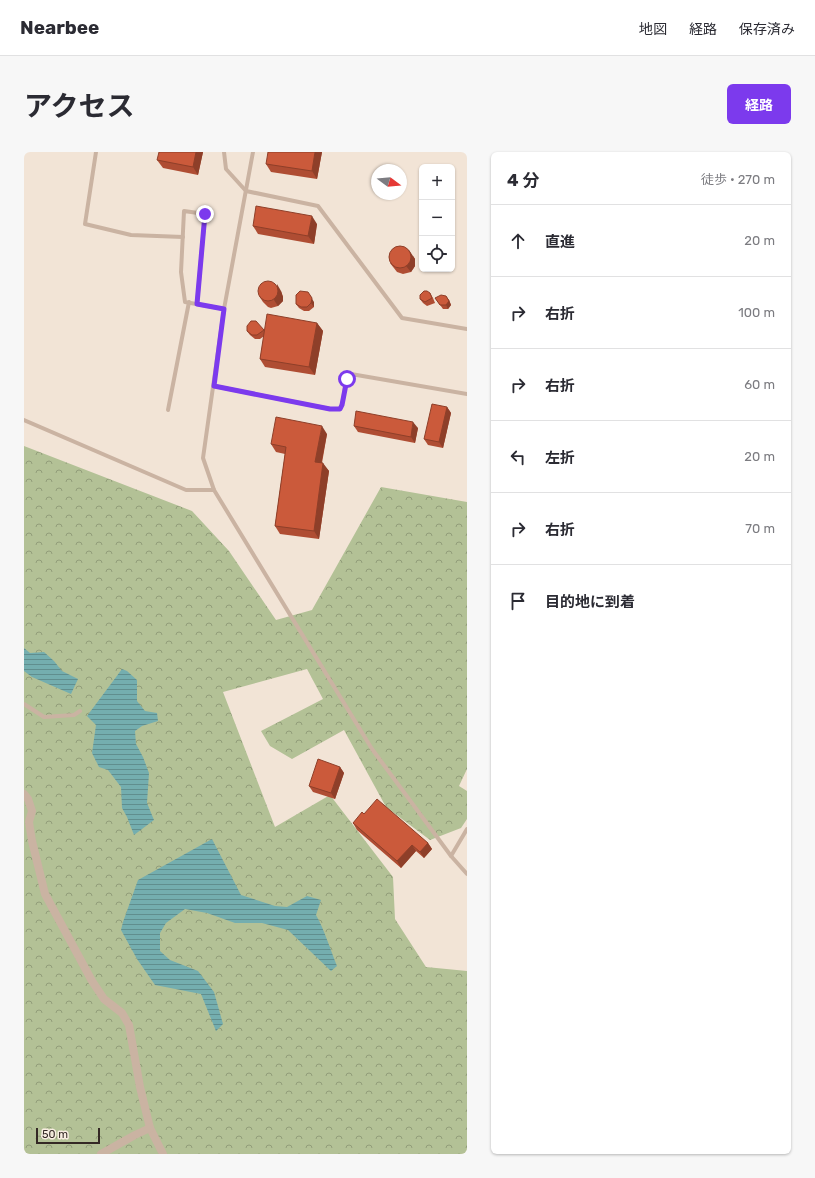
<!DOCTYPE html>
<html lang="ja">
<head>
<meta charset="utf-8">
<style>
	body { margin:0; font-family:Rubik,"Noto Sans JP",sans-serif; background:#f7f7f7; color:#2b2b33 }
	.controls { position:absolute; right:12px; top:12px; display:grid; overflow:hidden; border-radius:6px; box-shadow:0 1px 3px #0004 }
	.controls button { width:36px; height:36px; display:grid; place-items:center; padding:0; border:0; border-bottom:1px solid #e1e1e2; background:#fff; color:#2b2b33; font:20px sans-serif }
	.compass { position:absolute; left:347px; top:12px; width:36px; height:36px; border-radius:50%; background:#fff; box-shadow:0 1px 3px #0004; rotate:106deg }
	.scale { position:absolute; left:12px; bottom:10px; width:64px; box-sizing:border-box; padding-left:4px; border:2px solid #342925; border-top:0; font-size:11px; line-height:14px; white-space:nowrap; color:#342925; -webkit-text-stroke:3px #f9eee2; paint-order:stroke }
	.stop { position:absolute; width:12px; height:12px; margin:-9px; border:3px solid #7c3aed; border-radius:50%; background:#fff }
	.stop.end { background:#7c3aed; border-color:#fff; box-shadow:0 1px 4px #0008 }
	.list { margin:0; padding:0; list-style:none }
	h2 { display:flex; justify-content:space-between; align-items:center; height:52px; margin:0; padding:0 16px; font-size:17px }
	h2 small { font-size:13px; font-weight:400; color:#7c7c81 }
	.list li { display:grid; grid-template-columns:26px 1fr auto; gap:12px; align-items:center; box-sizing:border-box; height:72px; padding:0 16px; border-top:1px solid #e1e1e2 }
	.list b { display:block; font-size:15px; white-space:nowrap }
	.list em { font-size:13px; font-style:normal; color:#7c7c81 }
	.icon { flex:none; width:22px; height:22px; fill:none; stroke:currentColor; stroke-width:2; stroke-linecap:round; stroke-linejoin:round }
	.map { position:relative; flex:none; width:443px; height:1002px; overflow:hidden; border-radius:6px }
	header { display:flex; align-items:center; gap:24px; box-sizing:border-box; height:56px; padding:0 20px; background:#fff; border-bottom:1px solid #e1e1e2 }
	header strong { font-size:19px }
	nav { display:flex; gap:22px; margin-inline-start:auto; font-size:14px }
	.intro { display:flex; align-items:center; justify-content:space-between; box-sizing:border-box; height:96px; padding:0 24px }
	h1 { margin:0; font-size:28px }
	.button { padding:10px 18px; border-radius:6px; background:#7c3aed; color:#fff; font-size:14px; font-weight:700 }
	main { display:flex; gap:24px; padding:0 24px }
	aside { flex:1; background:#fff; border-radius:6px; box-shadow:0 1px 3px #0004 }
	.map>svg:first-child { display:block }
	.forest { fill:url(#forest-crowns) }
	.water { fill:url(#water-rules) }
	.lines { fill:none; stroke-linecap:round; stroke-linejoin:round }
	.service { stroke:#cab3a2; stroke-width:4 }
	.minor { stroke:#cab3a2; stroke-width:8 }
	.wall { fill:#af4d33 }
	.shaded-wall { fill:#8e3f29 }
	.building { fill:#cb5a3b; stroke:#8e3f29 }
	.route { stroke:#7c3aed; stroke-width:5 }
</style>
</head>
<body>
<header>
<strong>Nearbee</strong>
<nav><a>地図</a><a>経路</a><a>保存済み</a></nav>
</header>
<div class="intro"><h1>アクセス</h1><a class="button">経路</a></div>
<main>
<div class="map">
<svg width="443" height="1002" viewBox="0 0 443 1002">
	<defs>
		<pattern id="forest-crowns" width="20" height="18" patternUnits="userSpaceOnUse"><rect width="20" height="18" fill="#b3c196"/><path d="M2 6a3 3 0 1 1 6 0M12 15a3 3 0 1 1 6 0" fill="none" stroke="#929d7a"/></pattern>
		<pattern id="water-rules" width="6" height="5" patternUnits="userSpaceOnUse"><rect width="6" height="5" fill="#74aeaf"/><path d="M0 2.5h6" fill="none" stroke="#608e8e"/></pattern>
	</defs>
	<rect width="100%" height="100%" fill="#f2e4d6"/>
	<path class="forest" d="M0,294L168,359L205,399L252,468L288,458L357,335L443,350V617L435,634L443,639V667L437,676L406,688L362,655L320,578L268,607L246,594L237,579L299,547L283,517L199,540L251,675L306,643L369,725L371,767L402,815L443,819V1002H0Z"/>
	<g class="water">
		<path d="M0,496L6,501L20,500L30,509L38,519L54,527L47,542L8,525L0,519Z"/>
		<path d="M98,517L103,519L113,528V549L121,559L133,561L134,569L118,574L111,579L112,592L119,605L125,621L123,651L130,668L110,683L103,665L98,656L97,635L84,618L75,615L68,601L72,573L63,564Z"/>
		<path d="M188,687L217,743L251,754L263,755L283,744L297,748L292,763C301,779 306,797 313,814L307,819L264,778L238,771H211L183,761L161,757L142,771L136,781V799L146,808L174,819L190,840L199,872L192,879L177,842L131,833L113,807L97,778L99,770L114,728Z"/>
	</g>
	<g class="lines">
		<g class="service">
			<path d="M72,0L61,72L107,83L159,85"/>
			<path d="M200,0L202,17L222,39L294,54L378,166L443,177"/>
			<path d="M229,0L200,157L179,306L190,338L348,597L427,704L443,722"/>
			<path d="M173,152L181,62L160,59L157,120L161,150L200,157"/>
			<path d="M190,234L306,257H316C322,246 318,231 327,222L443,242"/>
			<path d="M144,258L165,150"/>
			<path d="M0,268L162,338H190"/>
			<path d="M0,552L20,565L50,563L56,559"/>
			<path d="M427,704L443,677"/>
		</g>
		<g class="minor">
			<path d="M0,642L4,647L8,659L5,670L8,689L21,742L68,829L80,847L98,861L105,873L116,935L126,976L139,1002"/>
			<path d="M77,1002L111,983L126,976"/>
		</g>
	</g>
	<g class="wall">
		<path d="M179,0L174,23L139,16L133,8Z"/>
		<path d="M298,0L293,27L247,20L242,12Z"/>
		<path d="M293,72L290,92L234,82L229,74Z"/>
		<path d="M389,104L391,107V114L387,120L379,122L373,120L366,111Z"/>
		<path d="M257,139L259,145V149L254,154L247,156L244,155L239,150L235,144Z"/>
		<path d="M406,141L409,146L411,151L403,154L399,151L396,147Z"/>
		<path d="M411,146L425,148L427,153L424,157H419Z"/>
		<path d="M290,150V155L285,159H280L275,156L272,152Z"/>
		<path d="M293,171L299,179L291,223L241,215L236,207L240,184L236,187H231L226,183L223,179V174L241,178Z"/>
		<path d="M423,255L427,261L419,296L404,293L400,287Z"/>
		<path d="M330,274L394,276L391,291L334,280Z"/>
		<path d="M303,282L298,311L305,319L295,387L256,382L251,374L261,302L252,300L247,292Z"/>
		<path d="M316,615L320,621L311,647L289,640L285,634Z"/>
		<path d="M340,662L404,691L408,697L400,706L392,699L377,716L333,678L329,671Z"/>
	</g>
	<g class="shaded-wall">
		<path d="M172,0H179L174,23L169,15Z"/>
		<path d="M291,0H298L293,27L288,19Z"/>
		<path d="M288,64L293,72L290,92L284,84Z"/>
		<path d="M385,98L391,107V114L387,120L382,114Z"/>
		<path d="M253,132L257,139L259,145V149L254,154L250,148Z"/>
		<path d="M284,140L290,150V155L287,151Z"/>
		<path d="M422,144L425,148L427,153L424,157L422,153Z"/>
		<path d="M293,171L299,179L291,223L285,215Z"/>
		<path d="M423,255L427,261L419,296L415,290Z"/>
		<path d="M389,270L394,276L391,291L387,285Z"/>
		<path d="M298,274L303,282L296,318L291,310Z"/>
		<path d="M299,311L305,319L295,387L290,379Z"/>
		<path d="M316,615L320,621L311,647L307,641Z"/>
		<path d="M404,691L408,697L400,706L396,700Z"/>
		<path d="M388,693L392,699L377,716L373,709Z"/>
	</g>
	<g class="building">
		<path d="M135,0H172L169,15L133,8Z"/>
		<path d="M244,0H291L288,19L242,12Z"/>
		<path d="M232,54L288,64L284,84L229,74Z"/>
		<circle cx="376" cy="105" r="11"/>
		<circle cx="244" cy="139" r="10"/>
		<path d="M276,139L284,140L288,146L287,151L283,155H277L272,152V143Z"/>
		<path d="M400,139H403L406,141L408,146L401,150L396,147V143Z"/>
		<path d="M417,143L422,144L425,149L422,153H416L411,146Z"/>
		<path d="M243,162L293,171L285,215L236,207Z"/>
		<path d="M227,169H232L240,178L233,183H228L223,179V174Z"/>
		<path d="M408,252L423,255L415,290L400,287Z"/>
		<path d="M332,259L389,270L387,285L330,274Z"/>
		<path d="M252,265L298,274L291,310L299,311L290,379L251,374L262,295L247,292Z"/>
		<path d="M294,607L316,615L307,641L285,634Z"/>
		<path d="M353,647L404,691L396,700L388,693L373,709L329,671L338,660L340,662Z"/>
	</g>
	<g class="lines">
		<path class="route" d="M181,62L173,152L200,157L190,234L306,257H316L318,253L323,227"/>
	</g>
</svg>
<div class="controls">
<button>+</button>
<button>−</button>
<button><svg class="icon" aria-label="locate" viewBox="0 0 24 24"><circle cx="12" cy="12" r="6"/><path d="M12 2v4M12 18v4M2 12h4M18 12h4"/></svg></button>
</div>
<svg class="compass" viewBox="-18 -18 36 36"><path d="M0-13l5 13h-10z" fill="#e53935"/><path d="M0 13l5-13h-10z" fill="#7c7c81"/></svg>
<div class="scale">50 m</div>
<div class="stop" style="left:323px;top:227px"></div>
<div class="stop end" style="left:181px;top:62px"></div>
</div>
<aside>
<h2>4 分<small>徒歩 · 270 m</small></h2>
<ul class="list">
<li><svg class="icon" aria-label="ahead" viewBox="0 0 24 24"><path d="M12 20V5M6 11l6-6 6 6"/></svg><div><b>直進</b></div><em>20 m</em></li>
<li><svg class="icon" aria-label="right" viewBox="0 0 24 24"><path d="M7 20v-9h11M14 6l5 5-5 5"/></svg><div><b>右折</b></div><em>100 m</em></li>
<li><svg class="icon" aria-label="right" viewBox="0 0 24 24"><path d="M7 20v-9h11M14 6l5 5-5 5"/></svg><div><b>右折</b></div><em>60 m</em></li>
<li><svg class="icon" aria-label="left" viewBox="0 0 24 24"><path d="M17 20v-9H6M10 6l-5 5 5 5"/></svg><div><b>左折</b></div><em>20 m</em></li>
<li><svg class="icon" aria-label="right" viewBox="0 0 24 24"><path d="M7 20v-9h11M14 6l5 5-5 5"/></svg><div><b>右折</b></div><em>70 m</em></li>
<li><svg class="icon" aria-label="arrive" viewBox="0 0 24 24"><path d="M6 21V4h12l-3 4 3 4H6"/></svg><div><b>目的地に到着</b></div></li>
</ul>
</aside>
</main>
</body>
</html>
